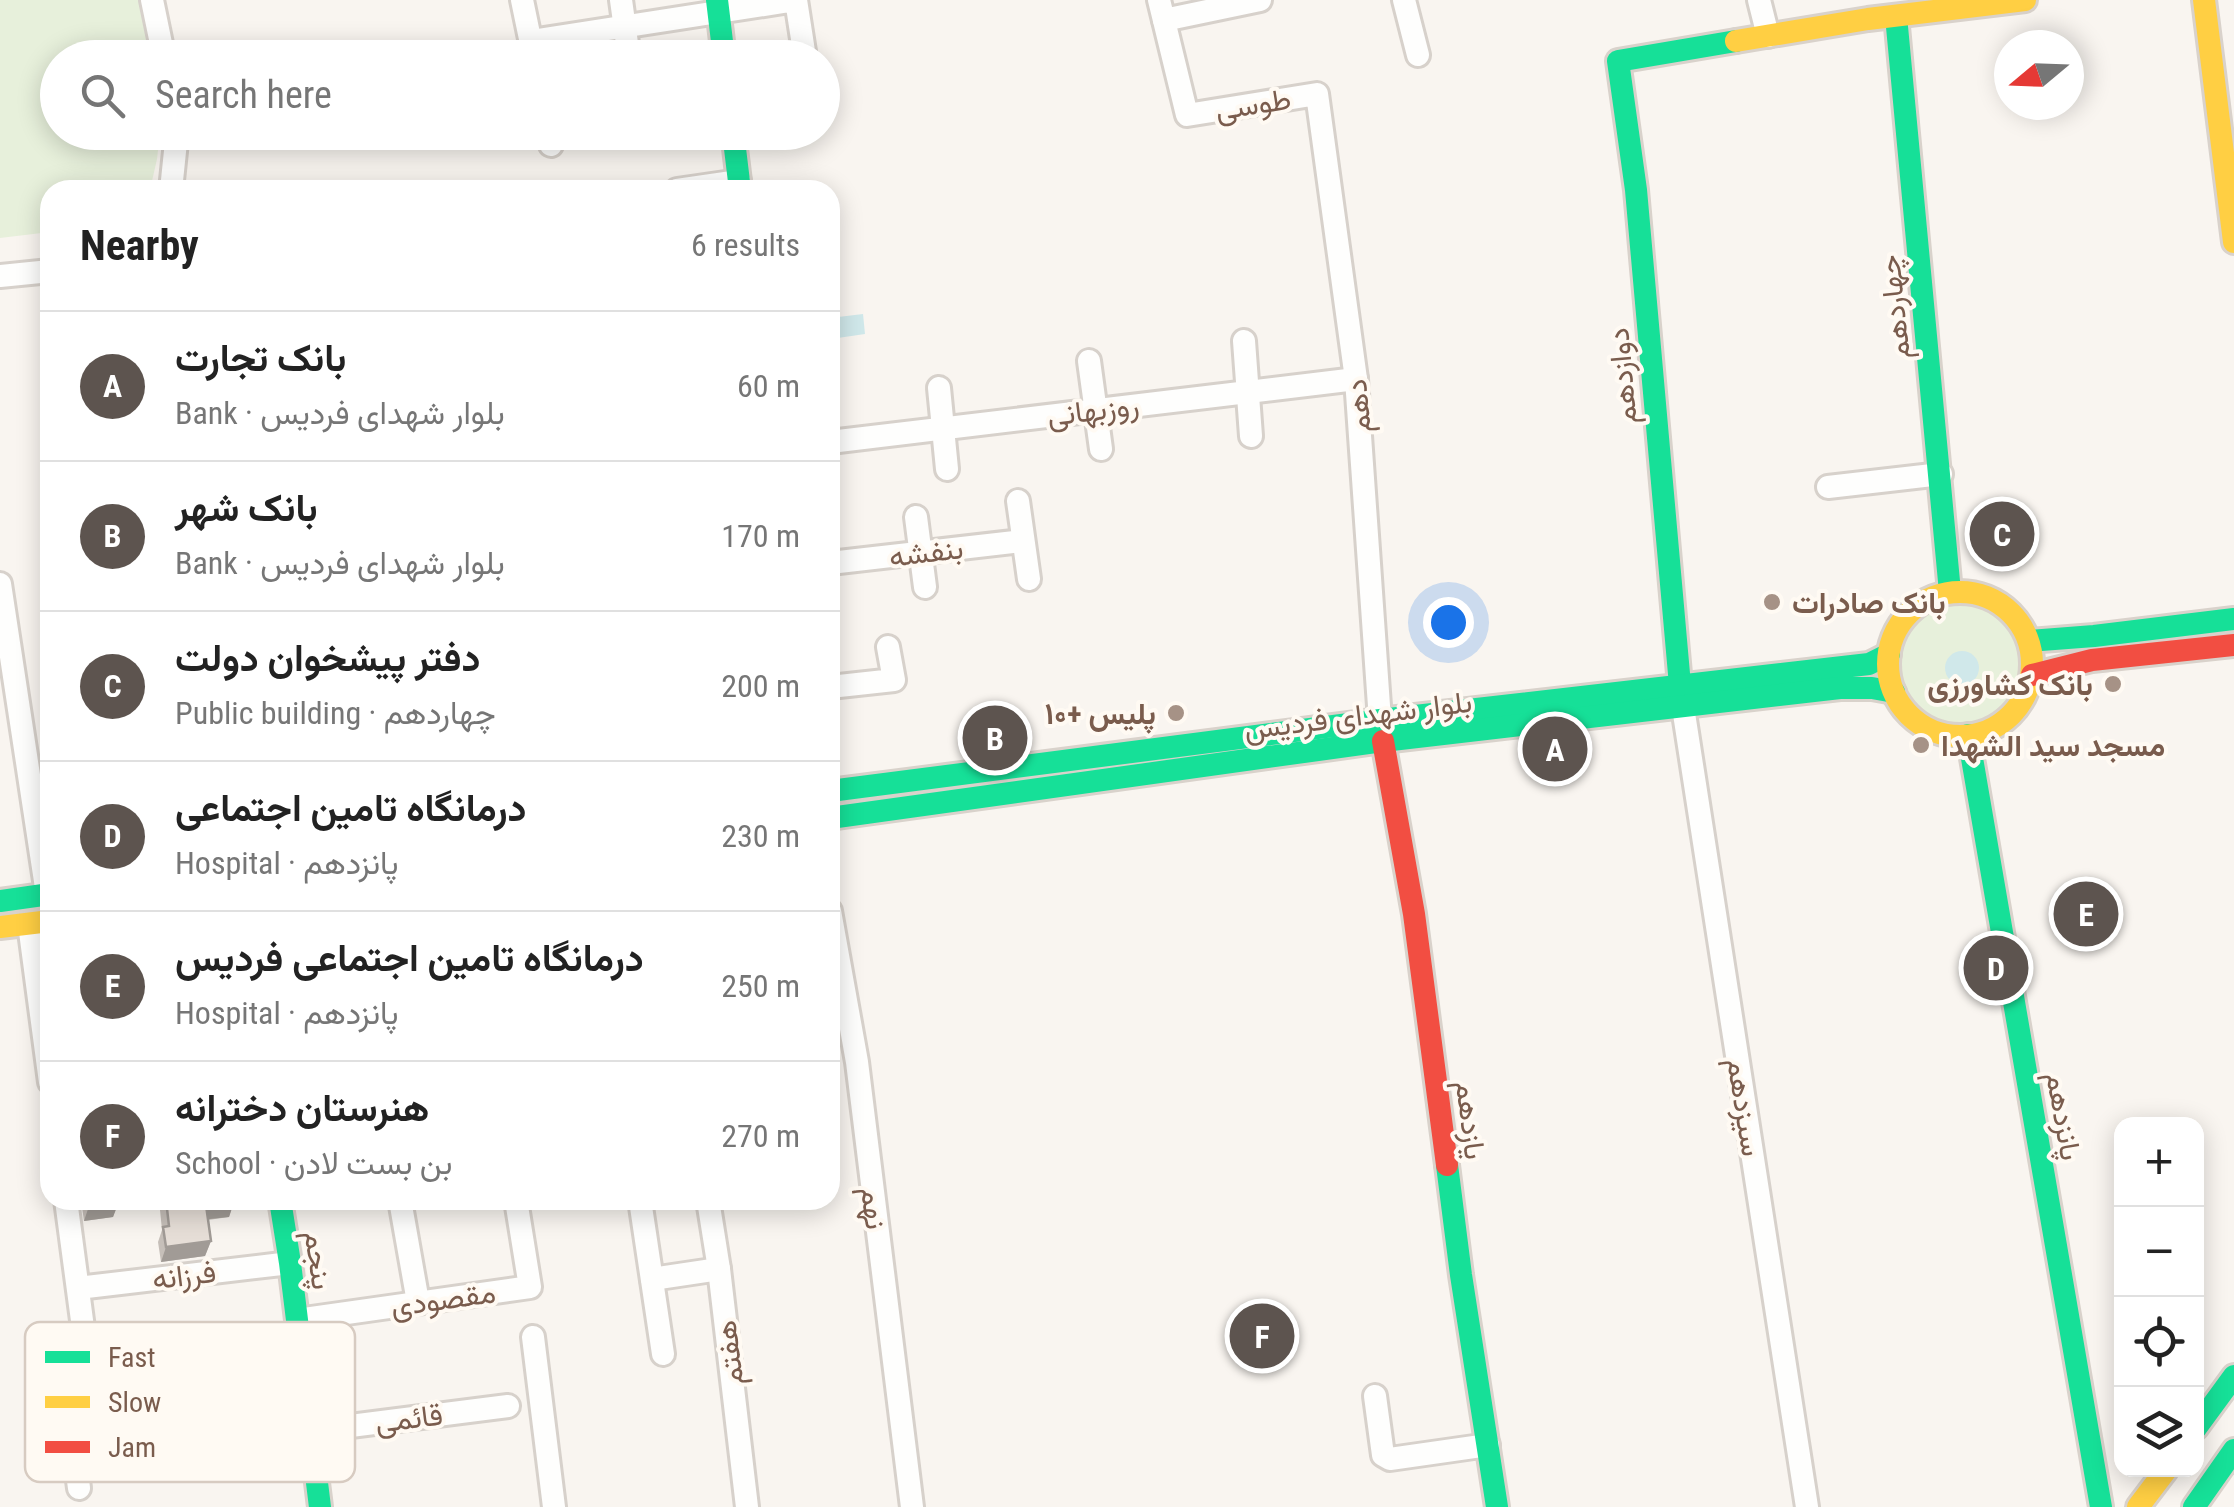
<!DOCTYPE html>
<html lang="en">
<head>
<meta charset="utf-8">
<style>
	body { margin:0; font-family:"Roboto Condensed",Vazirmatn,sans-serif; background:#f6f6f6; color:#222 }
	.controls { position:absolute; right:30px; bottom:30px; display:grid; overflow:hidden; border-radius:20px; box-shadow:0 5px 25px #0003 }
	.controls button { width:90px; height:90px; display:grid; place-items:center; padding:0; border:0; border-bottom:2px solid #e0e0e0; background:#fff; color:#222; font:50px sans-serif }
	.compass { position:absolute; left:1994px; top:30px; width:90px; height:90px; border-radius:50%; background:#fff; box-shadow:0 5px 25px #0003; rotate:251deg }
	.you { position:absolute; left:1448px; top:622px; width:35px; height:35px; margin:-25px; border:8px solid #fff; border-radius:50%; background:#1a73e8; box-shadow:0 0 0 15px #1a73e833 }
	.badge { display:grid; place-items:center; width:65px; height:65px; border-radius:50%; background:#5d544f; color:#fff; font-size:32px; font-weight:700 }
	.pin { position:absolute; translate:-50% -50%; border:5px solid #fff; box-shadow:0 2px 10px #0006 }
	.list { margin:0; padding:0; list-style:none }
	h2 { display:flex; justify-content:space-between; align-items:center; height:130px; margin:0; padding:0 40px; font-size:42px }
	h2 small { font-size:32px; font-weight:400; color:#767676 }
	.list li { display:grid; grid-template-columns:65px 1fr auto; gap:30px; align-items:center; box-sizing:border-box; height:150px; padding:0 40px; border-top:2px solid #e0e0e0 }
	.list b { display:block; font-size:38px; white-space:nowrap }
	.list p { margin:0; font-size:32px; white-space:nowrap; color:#767676 }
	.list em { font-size:32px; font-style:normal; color:#767676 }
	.icon { flex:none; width:55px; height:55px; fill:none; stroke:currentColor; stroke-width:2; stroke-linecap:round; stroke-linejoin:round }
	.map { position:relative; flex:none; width:2234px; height:1507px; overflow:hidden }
	.search { position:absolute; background:#fff; box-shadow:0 5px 25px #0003; left:40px; top:40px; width:800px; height:110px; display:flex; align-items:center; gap:25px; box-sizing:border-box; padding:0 35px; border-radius:55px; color:#767676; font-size:38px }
	.panel { position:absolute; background:#fff; box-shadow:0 5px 25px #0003; left:40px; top:180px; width:800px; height:1030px; border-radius:30px }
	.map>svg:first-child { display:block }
	.green { fill:#e7f0db }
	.water { fill:#d0e8ea }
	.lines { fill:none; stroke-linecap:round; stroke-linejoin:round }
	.street-casing { stroke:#d7d1cb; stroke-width:28 }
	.fast-casing { stroke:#d9d2cb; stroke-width:28 }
	.slow-casing { stroke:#d9d2cb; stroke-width:28 }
	.jam-casing { stroke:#d9d2cb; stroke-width:28 }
	.street { stroke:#fefefd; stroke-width:22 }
	.fast { stroke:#16e098; stroke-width:22 }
	.slow { stroke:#ffcf43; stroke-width:22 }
	.jam { stroke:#f24e42; stroke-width:22 }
	.wall { fill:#c6bfb9 }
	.shaded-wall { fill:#a19b96 }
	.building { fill:#e6ded7; stroke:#a19b96; stroke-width:2.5 }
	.poi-dot { fill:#a69286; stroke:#fffaf3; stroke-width:4 }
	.labels { text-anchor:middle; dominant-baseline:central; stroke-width:8; stroke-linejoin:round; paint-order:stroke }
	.street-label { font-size:30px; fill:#7a5c4d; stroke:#fffaf3 }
	.poi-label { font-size:30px; font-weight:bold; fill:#7a5c4d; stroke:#fffaf3; text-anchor:start }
	.key { fill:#fffaf3; stroke:#d7cbc1; stroke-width:2.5 }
	.key-label { font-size:28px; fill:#7a5c4d }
</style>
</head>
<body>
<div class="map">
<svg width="2234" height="1507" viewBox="0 0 2234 1507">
	<rect width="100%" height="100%" fill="#f9f5f0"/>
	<g class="green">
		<path d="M0,0H140L151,57L58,58V132L160,133L157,159L150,190H50V232L0,238Z"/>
		<circle cx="1957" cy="665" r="63"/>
	</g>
	<g class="water">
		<path d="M863,314L865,334L831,339L830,318Z"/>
		<circle cx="1962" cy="668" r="17"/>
	</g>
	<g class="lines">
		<g class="street-casing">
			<g id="street">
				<path d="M152,0L164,58"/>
				<path d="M522,0L534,58"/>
				<path d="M621,0L629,58"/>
				<path d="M1159,0L1187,115L1317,94L1356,379L1380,720"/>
				<path d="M1404,0L1418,55"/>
				<path d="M1759,0L1768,36"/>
				<path d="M1164,20L1260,0"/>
				<path d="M531,41L796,0L805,58"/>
				<path d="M548,132L551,145"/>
				<path d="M171,190L177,132"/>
				<path d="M677,190L739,181"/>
				<path d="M0,276L50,271"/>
				<path d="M1244,341L1251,436"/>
				<path d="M1089,361L1101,449"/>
				<path d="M939,388L947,469"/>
				<path d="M830,442L1356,379"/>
				<path d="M1828,487L1941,474"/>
				<path d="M1018,501L1029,579"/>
				<path d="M916,517L925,587"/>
				<path d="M830,563L1022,541"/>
				<path d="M0,584L47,894"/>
				<path d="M830,687L894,680L888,647"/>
				<path d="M1683,707L1807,1507"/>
				<path d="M830,911L857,1062L912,1507"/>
				<path d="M29,924L50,1082"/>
				<path d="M66,1200L87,1358"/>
				<path d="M400,1200L418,1302"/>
				<path d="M640,1200L663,1354"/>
				<path d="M708,1200L719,1269L747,1507"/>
				<path d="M652,1279L719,1269"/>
				<path d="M78,1288L290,1263"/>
				<path d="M297,1320L530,1287L516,1200"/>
				<path d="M533,1337L554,1507"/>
				<path d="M176,1376L186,1458"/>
				<path d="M65,1381L79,1488"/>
				<path d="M1375,1396L1383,1455L1390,1459L1488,1445"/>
				<path d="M311,1431L508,1406"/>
				<path d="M73,1437L307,1405"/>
			</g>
		</g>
		<g class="fast-casing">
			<g id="fast">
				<path d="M717,0L724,58"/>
				<path d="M1896,16L1950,592"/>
				<path d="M733,132L740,190"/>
				<path d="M2029,641L2094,636L2234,619"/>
				<path d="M1680,685L1636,190L1618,61L1736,41"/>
				<path d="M1968,735L2101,1507"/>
				<path d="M830,791L1380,720L1869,664L1889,654"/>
				<path d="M830,818L1383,741L1840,688H1872L1894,692"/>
				<path d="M0,901L50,894"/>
				<path d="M1447,1165L1461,1275L1497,1507"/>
				<path d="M280,1200L290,1263L320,1507"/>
				<path d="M2196,1428L2234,1376"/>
				<path d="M2194,1507L2234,1450"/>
			</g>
		</g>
		<g class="slow-casing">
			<g id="slow">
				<path d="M2204,0L2234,242"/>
				<path d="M1736,41L1868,19L2025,0"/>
				<circle cx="1960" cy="664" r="72"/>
				<path d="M0,927L50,921"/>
				<path d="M2138,1507L2166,1470"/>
			</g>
		</g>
		<g class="jam-casing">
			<g id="jam">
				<path d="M2032,675L2092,660L2234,645"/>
				<path d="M1383,741L1414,914L1447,1165"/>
			</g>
		</g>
		<use href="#street" class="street"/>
		<use href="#fast" class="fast"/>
		<use href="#slow" class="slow"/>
		<use href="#jam" class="jam"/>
	</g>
	<g class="wall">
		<path d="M81,1200H118L113,1217L84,1221Z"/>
		<path d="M159,1200H234V1202L229,1217L208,1220L211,1241L205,1256L161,1262L158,1242L162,1230Z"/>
	</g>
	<g class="shaded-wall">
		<path d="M119,1202L113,1217L84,1221L89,1206Z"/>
		<path d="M234,1202L229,1217L200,1220L206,1205Z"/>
		<path d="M211,1241L205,1256L161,1262L166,1247Z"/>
	</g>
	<g class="building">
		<path d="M89,1200H118L119,1202L89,1206Z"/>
		<path d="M166,1200H234V1202L206,1205L211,1241L166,1247L163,1227L169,1226Z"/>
	</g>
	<g class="poi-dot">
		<circle cx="1772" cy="602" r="10"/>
		<circle cx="2113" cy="684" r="10"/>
		<circle cx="1176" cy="713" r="10"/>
		<circle cx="1921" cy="745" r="10"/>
	</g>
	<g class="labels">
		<g class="street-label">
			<text transform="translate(1253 104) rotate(-9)">طوسی</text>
			<text transform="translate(1894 307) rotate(-96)">چهاردهم</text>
			<text transform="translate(1622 376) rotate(-95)">دوازدهم</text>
			<text transform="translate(1358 406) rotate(-95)">دهم</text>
			<text transform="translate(1093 410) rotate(-7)">روزبهانی</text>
			<text transform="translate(926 552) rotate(-7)">بنفشه</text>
			<text transform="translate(1358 715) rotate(-7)">بلوار شهدای فردیس</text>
			<text transform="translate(1745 1107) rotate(81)">سیزدهم</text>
			<text transform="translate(2064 1116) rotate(80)">پانزدهم</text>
			<text transform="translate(1471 1120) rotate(83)">یازدهم</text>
			<text transform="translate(874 1208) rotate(83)">نهم</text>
			<text transform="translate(319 1260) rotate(82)">پنجم</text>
			<text transform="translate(184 1275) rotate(-7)">فرزانه</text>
			<text transform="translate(443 1299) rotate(-8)">مقصودی</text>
			<text transform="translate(729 1353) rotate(-97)">هفتم</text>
			<text transform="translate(409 1418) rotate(-7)">قائمی</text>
		</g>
		<g class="poi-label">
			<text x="1792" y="602">بانک صادرات</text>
			<text x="2093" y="684" text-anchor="end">بانک کشاورزی</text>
			<text x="1156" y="713" text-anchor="end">پلیس +۱۰</text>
			<text x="1941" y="745">مسجد سید الشهدا</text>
		</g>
	</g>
	<rect x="25" y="1322" width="330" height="160" rx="15" class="key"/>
	<rect x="45" y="1351" width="45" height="12" fill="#16e098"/>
	<rect x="45" y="1396" width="45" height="12" fill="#ffcf43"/>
	<rect x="45" y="1441" width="45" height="12" fill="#f24e42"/>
	<g class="key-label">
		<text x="108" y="1367">Fast</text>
		<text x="108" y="1412">Slow</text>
		<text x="108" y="1457">Jam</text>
	</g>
</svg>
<div class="controls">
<button>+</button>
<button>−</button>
<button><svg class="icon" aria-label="locate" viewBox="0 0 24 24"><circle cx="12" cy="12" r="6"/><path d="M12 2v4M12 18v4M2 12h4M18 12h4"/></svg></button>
<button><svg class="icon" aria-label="layers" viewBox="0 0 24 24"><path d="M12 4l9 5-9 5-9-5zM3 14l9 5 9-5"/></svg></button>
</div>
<svg class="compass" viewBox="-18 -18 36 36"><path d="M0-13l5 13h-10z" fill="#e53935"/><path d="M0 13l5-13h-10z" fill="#767676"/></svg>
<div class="you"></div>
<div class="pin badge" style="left:1555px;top:749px">A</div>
<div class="pin badge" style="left:995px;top:738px">B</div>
<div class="pin badge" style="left:2002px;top:534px">C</div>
<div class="pin badge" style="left:1996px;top:968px">D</div>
<div class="pin badge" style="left:2086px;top:914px">E</div>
<div class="pin badge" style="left:1262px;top:1336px">F</div>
<div class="search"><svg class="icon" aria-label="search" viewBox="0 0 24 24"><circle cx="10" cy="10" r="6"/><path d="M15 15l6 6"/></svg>Search here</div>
<section class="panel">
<h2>Nearby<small>6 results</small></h2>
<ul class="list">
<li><span class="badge">A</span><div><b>بانک تجارت</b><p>Bank · بلوار شهدای فردیس</p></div><em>60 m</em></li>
<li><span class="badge">B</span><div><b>بانک شهر</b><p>Bank · بلوار شهدای فردیس</p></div><em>170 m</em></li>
<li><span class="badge">C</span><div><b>دفتر پیشخوان دولت</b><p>Public building · چهاردهم</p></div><em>200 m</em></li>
<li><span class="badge">D</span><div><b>درمانگاه تامین اجتماعى</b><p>Hospital · پانزدهم</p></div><em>230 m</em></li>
<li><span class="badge">E</span><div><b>درمانگاه تامین اجتماعی فردیس</b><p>Hospital · پانزدهم</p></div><em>250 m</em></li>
<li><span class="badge">F</span><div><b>هنرستان دخترانه</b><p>School · بن بست لادن</p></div><em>270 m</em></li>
</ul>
</section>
</div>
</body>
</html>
